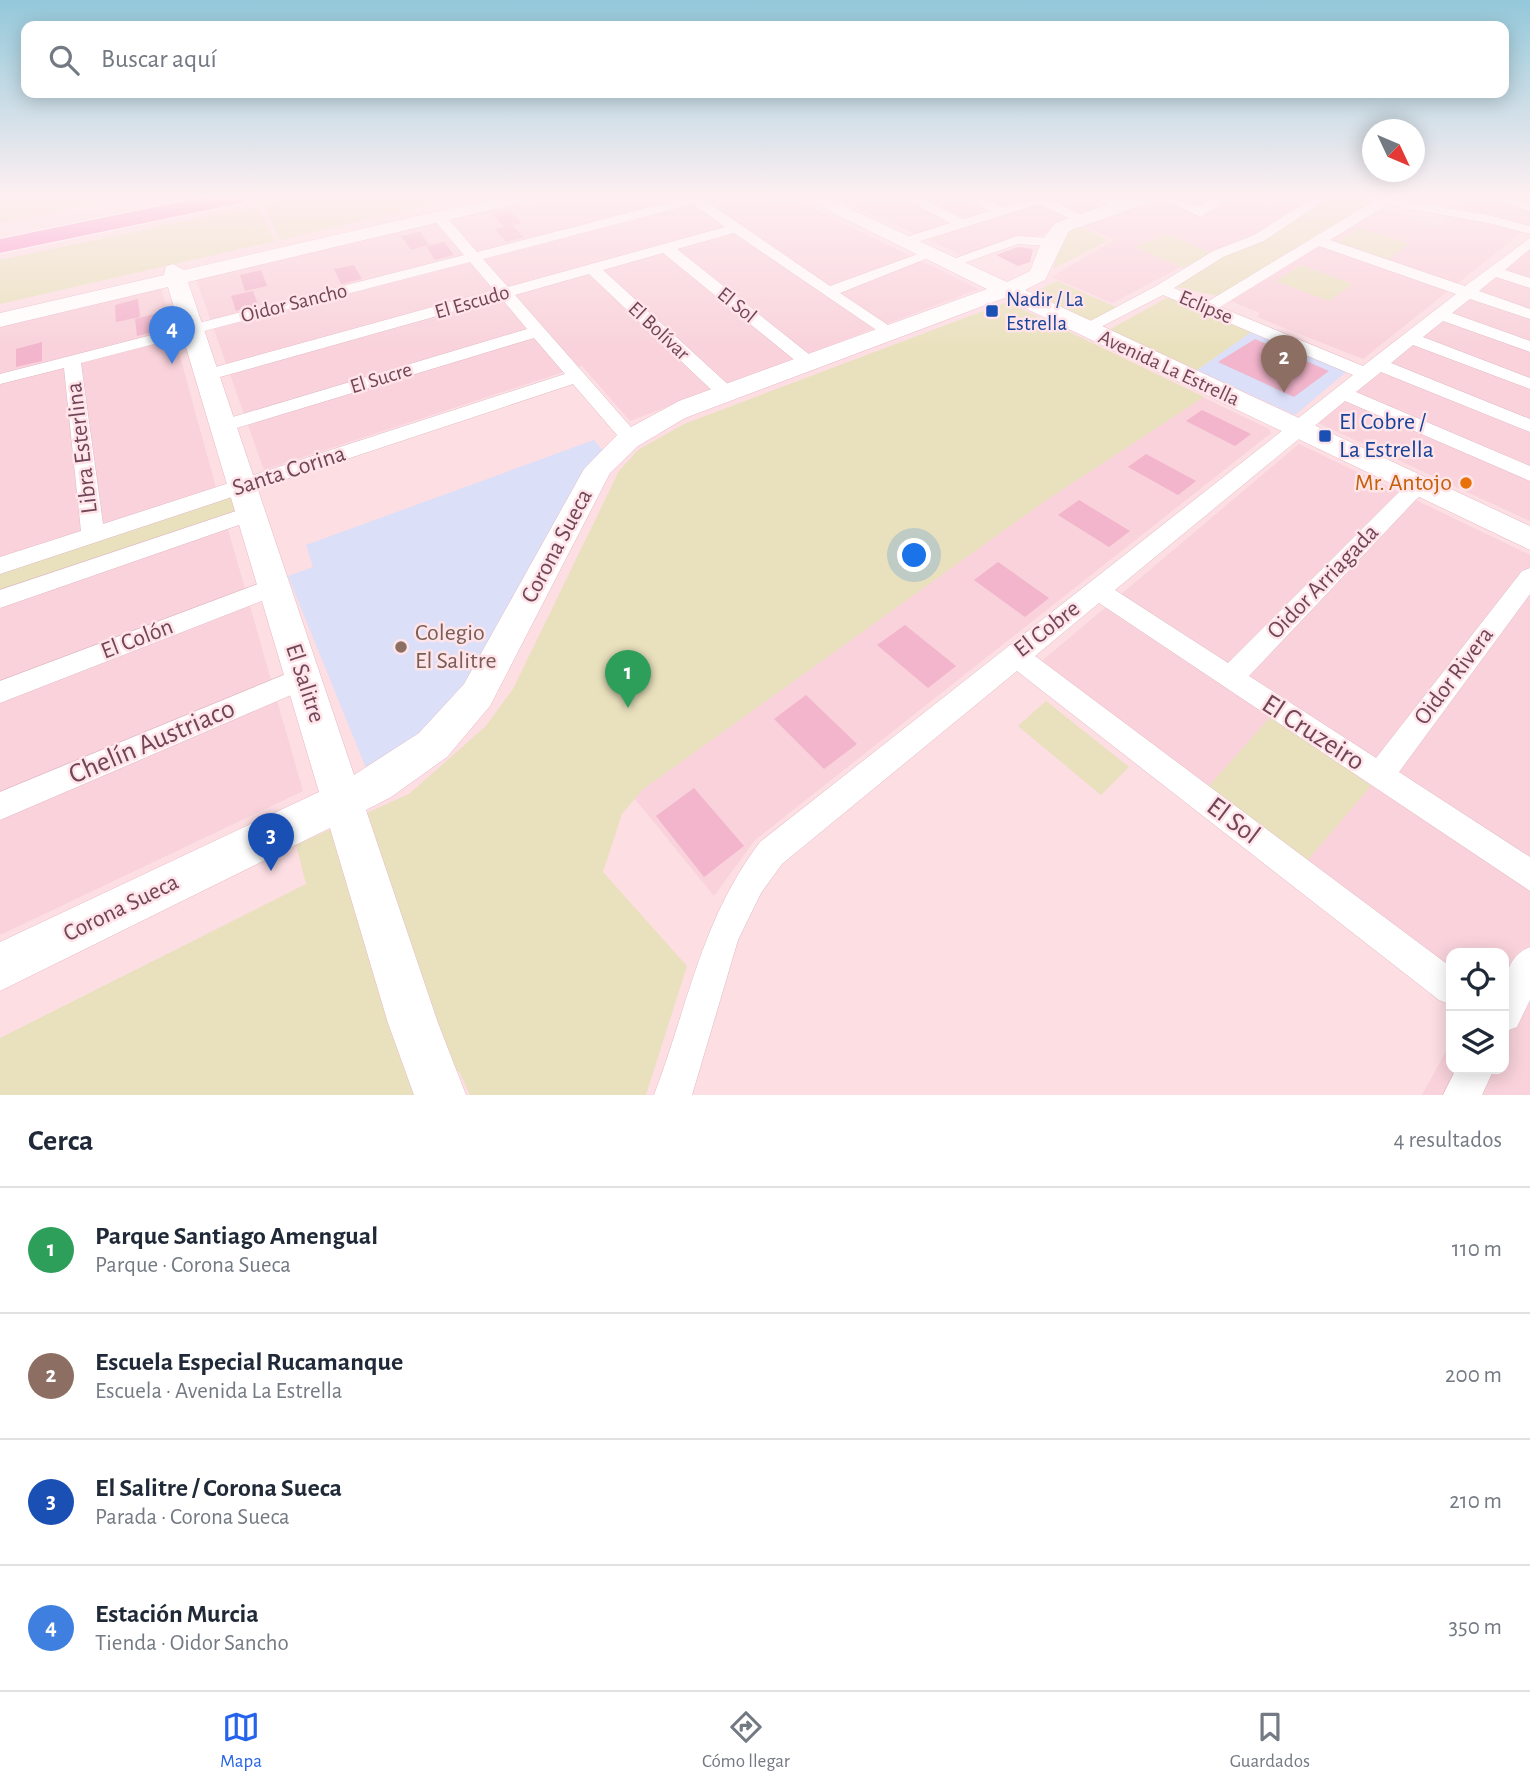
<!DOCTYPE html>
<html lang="es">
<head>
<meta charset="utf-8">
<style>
	body { margin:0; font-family:"Alegreya Sans",sans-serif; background:#f6f6f7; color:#1f2937 }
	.controls { position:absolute; right:21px; bottom:21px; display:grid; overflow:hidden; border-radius:14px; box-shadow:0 4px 18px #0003 }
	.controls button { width:63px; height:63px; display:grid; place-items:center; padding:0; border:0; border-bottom:2px solid #e0e1e3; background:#fff; color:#1f2937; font:35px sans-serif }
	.compass { position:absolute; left:1362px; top:119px; width:63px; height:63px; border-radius:50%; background:#fff; box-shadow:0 4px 18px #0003; rotate:134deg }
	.you { position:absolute; left:915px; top:556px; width:24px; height:24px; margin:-18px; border:5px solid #fff; border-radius:50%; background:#1a73e8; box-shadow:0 0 0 10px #1a73e833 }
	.badge { display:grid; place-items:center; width:46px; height:46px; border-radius:50%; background:#2563eb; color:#fff; font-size:23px; font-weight:700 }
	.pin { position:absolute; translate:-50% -58px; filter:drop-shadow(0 2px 4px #0008) }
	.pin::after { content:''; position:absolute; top:37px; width:24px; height:21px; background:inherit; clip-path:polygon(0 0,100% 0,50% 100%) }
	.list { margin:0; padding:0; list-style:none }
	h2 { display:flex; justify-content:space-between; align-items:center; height:91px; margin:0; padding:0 28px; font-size:30px }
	h2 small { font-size:23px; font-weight:400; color:#747a83 }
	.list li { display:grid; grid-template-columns:46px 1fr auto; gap:21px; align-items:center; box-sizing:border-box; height:126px; padding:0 28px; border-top:2px solid #e0e1e3 }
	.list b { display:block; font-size:26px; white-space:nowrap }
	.list p { margin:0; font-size:23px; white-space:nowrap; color:#747a83 }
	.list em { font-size:23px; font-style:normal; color:#747a83 }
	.icon { flex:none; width:38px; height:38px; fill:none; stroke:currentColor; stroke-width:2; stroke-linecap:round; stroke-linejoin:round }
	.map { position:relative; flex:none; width:1530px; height:1095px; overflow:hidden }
	.search { position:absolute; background:#fff; box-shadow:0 4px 18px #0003; left:21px; right:21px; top:21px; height:77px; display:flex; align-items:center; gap:18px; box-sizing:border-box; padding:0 24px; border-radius:14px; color:#747a83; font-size:26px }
	.sheet { height:595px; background:#fff }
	nav { display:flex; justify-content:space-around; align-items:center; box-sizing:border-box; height:98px; border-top:2px solid #e0e1e3; background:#fff; font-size:19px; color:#747a83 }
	nav a { display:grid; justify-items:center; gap:4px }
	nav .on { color:#2563eb }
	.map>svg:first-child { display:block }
	.residential { fill:#f9d2db }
	.education { fill:#dbdff8 }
	.green { fill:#e9e1bd }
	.building { fill:#f2b5cc }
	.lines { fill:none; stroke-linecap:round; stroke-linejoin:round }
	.street-casing { stroke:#e0bac6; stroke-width:1 }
	.secondary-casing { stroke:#e7bac8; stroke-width:1 }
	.highway-casing { stroke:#fff; stroke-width:2 }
	.street { fill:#fff; fill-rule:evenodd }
	.secondary { fill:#fff; fill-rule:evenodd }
	.highway { fill:#f893c7; fill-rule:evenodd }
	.transit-dot { fill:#1a4fb4; stroke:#ffe4e9; stroke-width:2.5 }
	.food-dot { fill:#e8710a; stroke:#ffe4e9; stroke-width:2.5 }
	.education-dot { fill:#8d6e63; stroke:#ffe4e9; stroke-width:2.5 }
	.labels { text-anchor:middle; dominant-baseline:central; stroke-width:5; stroke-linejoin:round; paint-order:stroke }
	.far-transit-label { font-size:21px; fill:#164399; stroke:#ffe4e9; text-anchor:start }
	.far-street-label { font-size:21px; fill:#724659; stroke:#ffe4e9 }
	.transit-label { font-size:24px; fill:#164399; stroke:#ffe4e9; text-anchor:start }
	.street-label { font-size:24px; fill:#724659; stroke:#ffe4e9 }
	.food-label { font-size:24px; fill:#c56008; stroke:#ffe4e9; text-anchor:end }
	.education-label { font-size:24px; fill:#785e54; stroke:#ffe4e9; text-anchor:start }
	.near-street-label { font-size:28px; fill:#724659; stroke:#ffe4e9 }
</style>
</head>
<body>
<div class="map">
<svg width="1530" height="1095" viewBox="0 0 1530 1095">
	<rect width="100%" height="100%" fill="#fcdee3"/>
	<g class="residential">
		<path d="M546,196H787L979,289L630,421L582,366L264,470L196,279Z"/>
		<path d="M837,196H1317L1308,199L1254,236L1208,253L1112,303L1051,277L1114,240L1068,219L1041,236H1019L962,255L832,197Z"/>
		<path d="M1419,196H1530V225L1464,210Z"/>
		<path d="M1377,208L1437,226L1452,215L1489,221L1522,232L1363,359L1257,317L1260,313L1228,300Z"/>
		<path d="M1530,249V521L1318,423Z"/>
		<path d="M161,287L216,488L0,559V325Z"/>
		<path d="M1194,393L1269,429L1271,433L755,840L714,896L626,788Z"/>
		<path d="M1299,444L1530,555V1095H1422L1451,1042V1069H1504V953H1451V981L1036,666Z"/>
		<path d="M227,526L303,791L0,935V605Z"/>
	</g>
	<g class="education">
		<path d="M1251,332L1346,372L1295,415L1197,370Z"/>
		<path d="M594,440L604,452L446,718L366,768L288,576L313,567L306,545Z"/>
	</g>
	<g class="green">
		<path d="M0,196H132L0,223Z"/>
		<path d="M304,196H440L445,201L280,240L264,205Z"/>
		<path d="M1333,196L1378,201L1219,296L1175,287L1221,256Z"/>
		<path d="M257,206L275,241L0,304V260Z"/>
		<path d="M1077,225L1109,240L1053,269L1064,234Z"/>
		<path d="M1360,228L1409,244L1388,259L1338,242Z"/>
		<path d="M1167,234L1211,253L1184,268L1135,247Z"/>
		<path d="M1301,265L1353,284L1329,301L1276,281Z"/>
		<path d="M1057,281L1116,307L1091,322L1031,294Z"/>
		<path d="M1168,297L1251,332L1197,370L1109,330Z"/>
		<path d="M1007,302L1204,397L1045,501L642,790L622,814L603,872L687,966L646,1095H470L459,1071L428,1095H0V1038L306,884L296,845L409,794L486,726L513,689L619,471L638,450L684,424Z"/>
		<path d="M237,492L243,511L0,593V571Z"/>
		<path d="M1046,701L1129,767L1101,795L1018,726Z"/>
		<path d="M1272,715L1371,786L1306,862L1209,786Z"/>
	</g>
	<g class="building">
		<path d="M510,210L521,223L504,227L493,214Z"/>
		<path d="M512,225L523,237L506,242L495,229Z"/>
		<path d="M420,232L429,245L411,250L401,236Z"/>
		<path d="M444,242L454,255L435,260L426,246Z"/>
		<path d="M1018,247L1033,249L1030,262L1018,266L996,255Z"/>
		<path d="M354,265L362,279L341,284L334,269Z"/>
		<path d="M261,270L267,286L245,291L240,275Z"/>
		<path d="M253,291L258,305L236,311L231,296Z"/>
		<path d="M138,299L140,317L116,322L115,305Z"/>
		<path d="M158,313L161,330L137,336L135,319Z"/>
		<path d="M1255,339L1329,371L1294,397L1218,362Z"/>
		<path d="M42,342V361L16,367V349Z"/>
		<path d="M1202,410L1251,434L1235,446L1186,421Z"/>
		<path d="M1146,454L1196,481L1178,495L1128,467Z"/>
		<path d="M1079,500L1130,531L1109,547L1058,515Z"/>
		<path d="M998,562L1049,598L1025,617L974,580Z"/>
		<path d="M905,625L956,666L928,688L877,645Z"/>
		<path d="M806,695L857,744L824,769L774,719Z"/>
		<path d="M694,788L744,846L704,877L656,816Z"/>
	</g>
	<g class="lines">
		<g class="street-casing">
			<g id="street">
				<path d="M683,196H717L706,201L830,286L926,251L931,250L938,254L840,293L894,329L896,333L894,337L888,338L734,233L677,249L815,359L818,363L809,368L803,367L663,253L603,270L733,389L735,393L733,397H719L589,274L515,295L637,434L640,438L637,442H623L573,384L0,574V557L81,531L64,368L0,384V374L464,255L434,220V214H444L477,252L685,198ZM693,204L725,227L508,287L483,259ZM470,262L494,290L201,371L198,375L201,379H213L501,298L527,329L216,422L213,426L216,430H230L534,338L565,374L103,524L81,363Z"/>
				<path d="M901,196H918L963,219L989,211L964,196H981L1002,207L1028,198L1026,196H1045L1089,219L1077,222L1039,204L905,246L900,245V239L950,223Z"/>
				<path d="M1091,196H1109L1128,206L1116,209Z"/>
				<path d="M1155,196H1173L1200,207L1215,196H1231L1201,217Z"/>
				<path d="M1315,196H1331L1264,241L1223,257L1174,288L1207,302L1372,202L1351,196H1399L1397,199L1489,215L1530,226V234L1488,223L1387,205L1330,240L1465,286L1530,238V249L1505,270L1530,278V288L1496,277L1479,291L1530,309V319L1470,299L1452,313L1530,341V352L1443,321L1423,337L1530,378V389L1413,345L1391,363L1530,419V432L1381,372L1356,392L1530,466V481L1345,401L1115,590L1228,663L1410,481H1424L1428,486L1424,491L1249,676L1376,758L1522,571L1530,568V594L1399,772L1530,857V891L1099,603L1035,656L1451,967V1005L1439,1000L1017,671L782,864L761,893L738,940L692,1095H654C688,1006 701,920 760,842L1353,375L1163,295L1091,332L1085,333L1077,328L1156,286L1213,251L1254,235ZM1319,246L1456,294L1363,366L1220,307Z"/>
				<path d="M1486,196H1507L1530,203V211Z"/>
				<path d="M1017,236L1049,238L1056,242L1049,246L1018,244L950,268L942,263Z"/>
				<path d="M251,506L259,508L262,513L259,518L0,608V590Z"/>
				<path d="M274,578L282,581L286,587L282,593L0,703V681Z"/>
				<path d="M303,667L312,670L316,678L312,686L0,820V792Z"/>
				<path d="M1530,947V1000L1517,1027L1504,1032C1503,1002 1498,960 1530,947Z"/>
				<path d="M1456,1069H1494L1482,1095H1443Z"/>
			</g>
		</g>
		<g class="secondary-casing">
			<path id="secondary" d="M504,196H537L528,201L188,282L354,775L419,733L464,684L584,469L618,434L679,401L987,289L799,196H823L1007,282L1030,271L1042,240L1055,223L1132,196H1159L1156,200L1069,231L1045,280L1025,290L1530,526V550L1004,298L685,418L638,446L610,473L490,706L447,757L391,797L366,810L438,1023L466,1095H414L388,1023L330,828L0,991V942L319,792L168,287L0,327V313L164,275L166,266L173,264L184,270Z"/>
		</g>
		<g class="highway-casing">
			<path id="highway" d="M208,196H252L241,203L0,253V239Z"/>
		</g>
		<use href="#street" class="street"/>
		<use href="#secondary" class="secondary"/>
		<use href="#highway" class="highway"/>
	</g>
	<linearGradient id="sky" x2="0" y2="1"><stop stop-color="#93c8da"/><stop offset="0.56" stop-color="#fef0f2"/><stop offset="1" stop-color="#fef0f2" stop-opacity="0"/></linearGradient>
	<rect width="1530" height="349" fill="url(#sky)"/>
	<g class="transit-dot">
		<rect x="985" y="304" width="14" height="14" rx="3.5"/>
		<rect x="1318" y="429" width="14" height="14" rx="3.5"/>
	</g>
	<circle class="food-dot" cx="1466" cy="483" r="7"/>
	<circle class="education-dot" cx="401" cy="647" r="7"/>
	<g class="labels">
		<g class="far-transit-label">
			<text x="1006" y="299">Nadir / La<tspan x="1006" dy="24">Estrella</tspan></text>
		</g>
		<g class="far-street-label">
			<text transform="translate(472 302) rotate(-16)">El Escudo</text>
			<text transform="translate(294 303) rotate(-14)">Oidor Sancho</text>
			<text transform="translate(737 305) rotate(39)">El Sol</text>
			<text transform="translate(1206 307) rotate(23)">Eclipse</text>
			<text transform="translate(659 331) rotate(43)">El Bolívar</text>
			<text transform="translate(1169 368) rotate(25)">Avenida La Estrella</text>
			<text transform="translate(381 378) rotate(-17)">El Sucre</text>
		</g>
		<g class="transit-label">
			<text x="1339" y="422">El Cobre /<tspan x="1339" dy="28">La Estrella</tspan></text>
		</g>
		<g class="street-label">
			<text transform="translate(82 448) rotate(-97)">Libra Esterlina</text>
			<text transform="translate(289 471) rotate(-18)">Santa Corina</text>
			<text transform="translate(557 546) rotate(-62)">Corona Sueca</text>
			<text transform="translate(1323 582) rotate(-46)">Oidor Arriagada</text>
			<text transform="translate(1047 629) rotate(-38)">El Cobre</text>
			<text transform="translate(137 639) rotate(-21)">El Colón</text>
			<text transform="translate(1454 676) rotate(-53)">Oidor Rivera</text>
			<text transform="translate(305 683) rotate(72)">El Salitre</text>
			<text transform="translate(121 908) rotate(-26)">Corona Sueca</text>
		</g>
		<g class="food-label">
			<text x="1452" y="483">Mr. Antojo</text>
		</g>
		<g class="education-label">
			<text x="415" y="633">Colegio<tspan x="415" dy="28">El Salitre</tspan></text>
		</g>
		<g class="near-street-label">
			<text transform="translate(1313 733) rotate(33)">El Cruzeiro</text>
			<text transform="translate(152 742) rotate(-23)">Chelín Austriaco</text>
			<text transform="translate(1233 821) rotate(37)">El Sol</text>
		</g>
	</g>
</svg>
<div class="controls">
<button><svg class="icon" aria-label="locate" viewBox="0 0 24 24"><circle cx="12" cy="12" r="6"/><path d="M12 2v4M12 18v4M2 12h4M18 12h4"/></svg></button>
<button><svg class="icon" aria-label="layers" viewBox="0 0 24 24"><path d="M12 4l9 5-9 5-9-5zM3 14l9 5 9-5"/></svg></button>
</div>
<svg class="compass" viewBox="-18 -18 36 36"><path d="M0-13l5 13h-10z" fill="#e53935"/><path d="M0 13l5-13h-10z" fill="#747a83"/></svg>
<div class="you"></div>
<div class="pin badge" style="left:628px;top:708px;background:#2e9e5b">1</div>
<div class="pin badge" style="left:1284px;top:393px;background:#8d6e63">2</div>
<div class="pin badge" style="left:271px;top:871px;background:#1a4fb4">3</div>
<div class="pin badge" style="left:172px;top:364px;background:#3f7fe0">4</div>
<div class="search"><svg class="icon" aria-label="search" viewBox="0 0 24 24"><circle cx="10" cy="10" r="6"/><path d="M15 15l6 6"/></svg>Buscar aquí</div>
</div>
<section class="sheet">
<h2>Cerca<small>4 resultados</small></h2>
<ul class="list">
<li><span class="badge" style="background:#2e9e5b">1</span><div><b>Parque Santiago Amengual</b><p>Parque · Corona Sueca</p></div><em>110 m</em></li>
<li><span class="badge" style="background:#8d6e63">2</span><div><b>Escuela Especial Rucamanque</b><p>Escuela · Avenida La Estrella</p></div><em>200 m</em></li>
<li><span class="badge" style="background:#1a4fb4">3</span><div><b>El Salitre / Corona Sueca</b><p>Parada · Corona Sueca</p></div><em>210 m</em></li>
<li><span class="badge" style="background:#3f7fe0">4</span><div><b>Estación Murcia</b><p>Tienda · Oidor Sancho</p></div><em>350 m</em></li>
</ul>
</section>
<nav>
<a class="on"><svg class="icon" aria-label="map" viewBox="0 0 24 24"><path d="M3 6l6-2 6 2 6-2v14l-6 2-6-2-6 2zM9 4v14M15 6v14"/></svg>Mapa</a>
<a><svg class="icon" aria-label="directions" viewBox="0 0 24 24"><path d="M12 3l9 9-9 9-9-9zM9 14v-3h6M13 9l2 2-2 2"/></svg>Cómo llegar</a>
<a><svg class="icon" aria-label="saved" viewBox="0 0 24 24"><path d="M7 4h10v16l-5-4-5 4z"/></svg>Guardados</a>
</nav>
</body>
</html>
